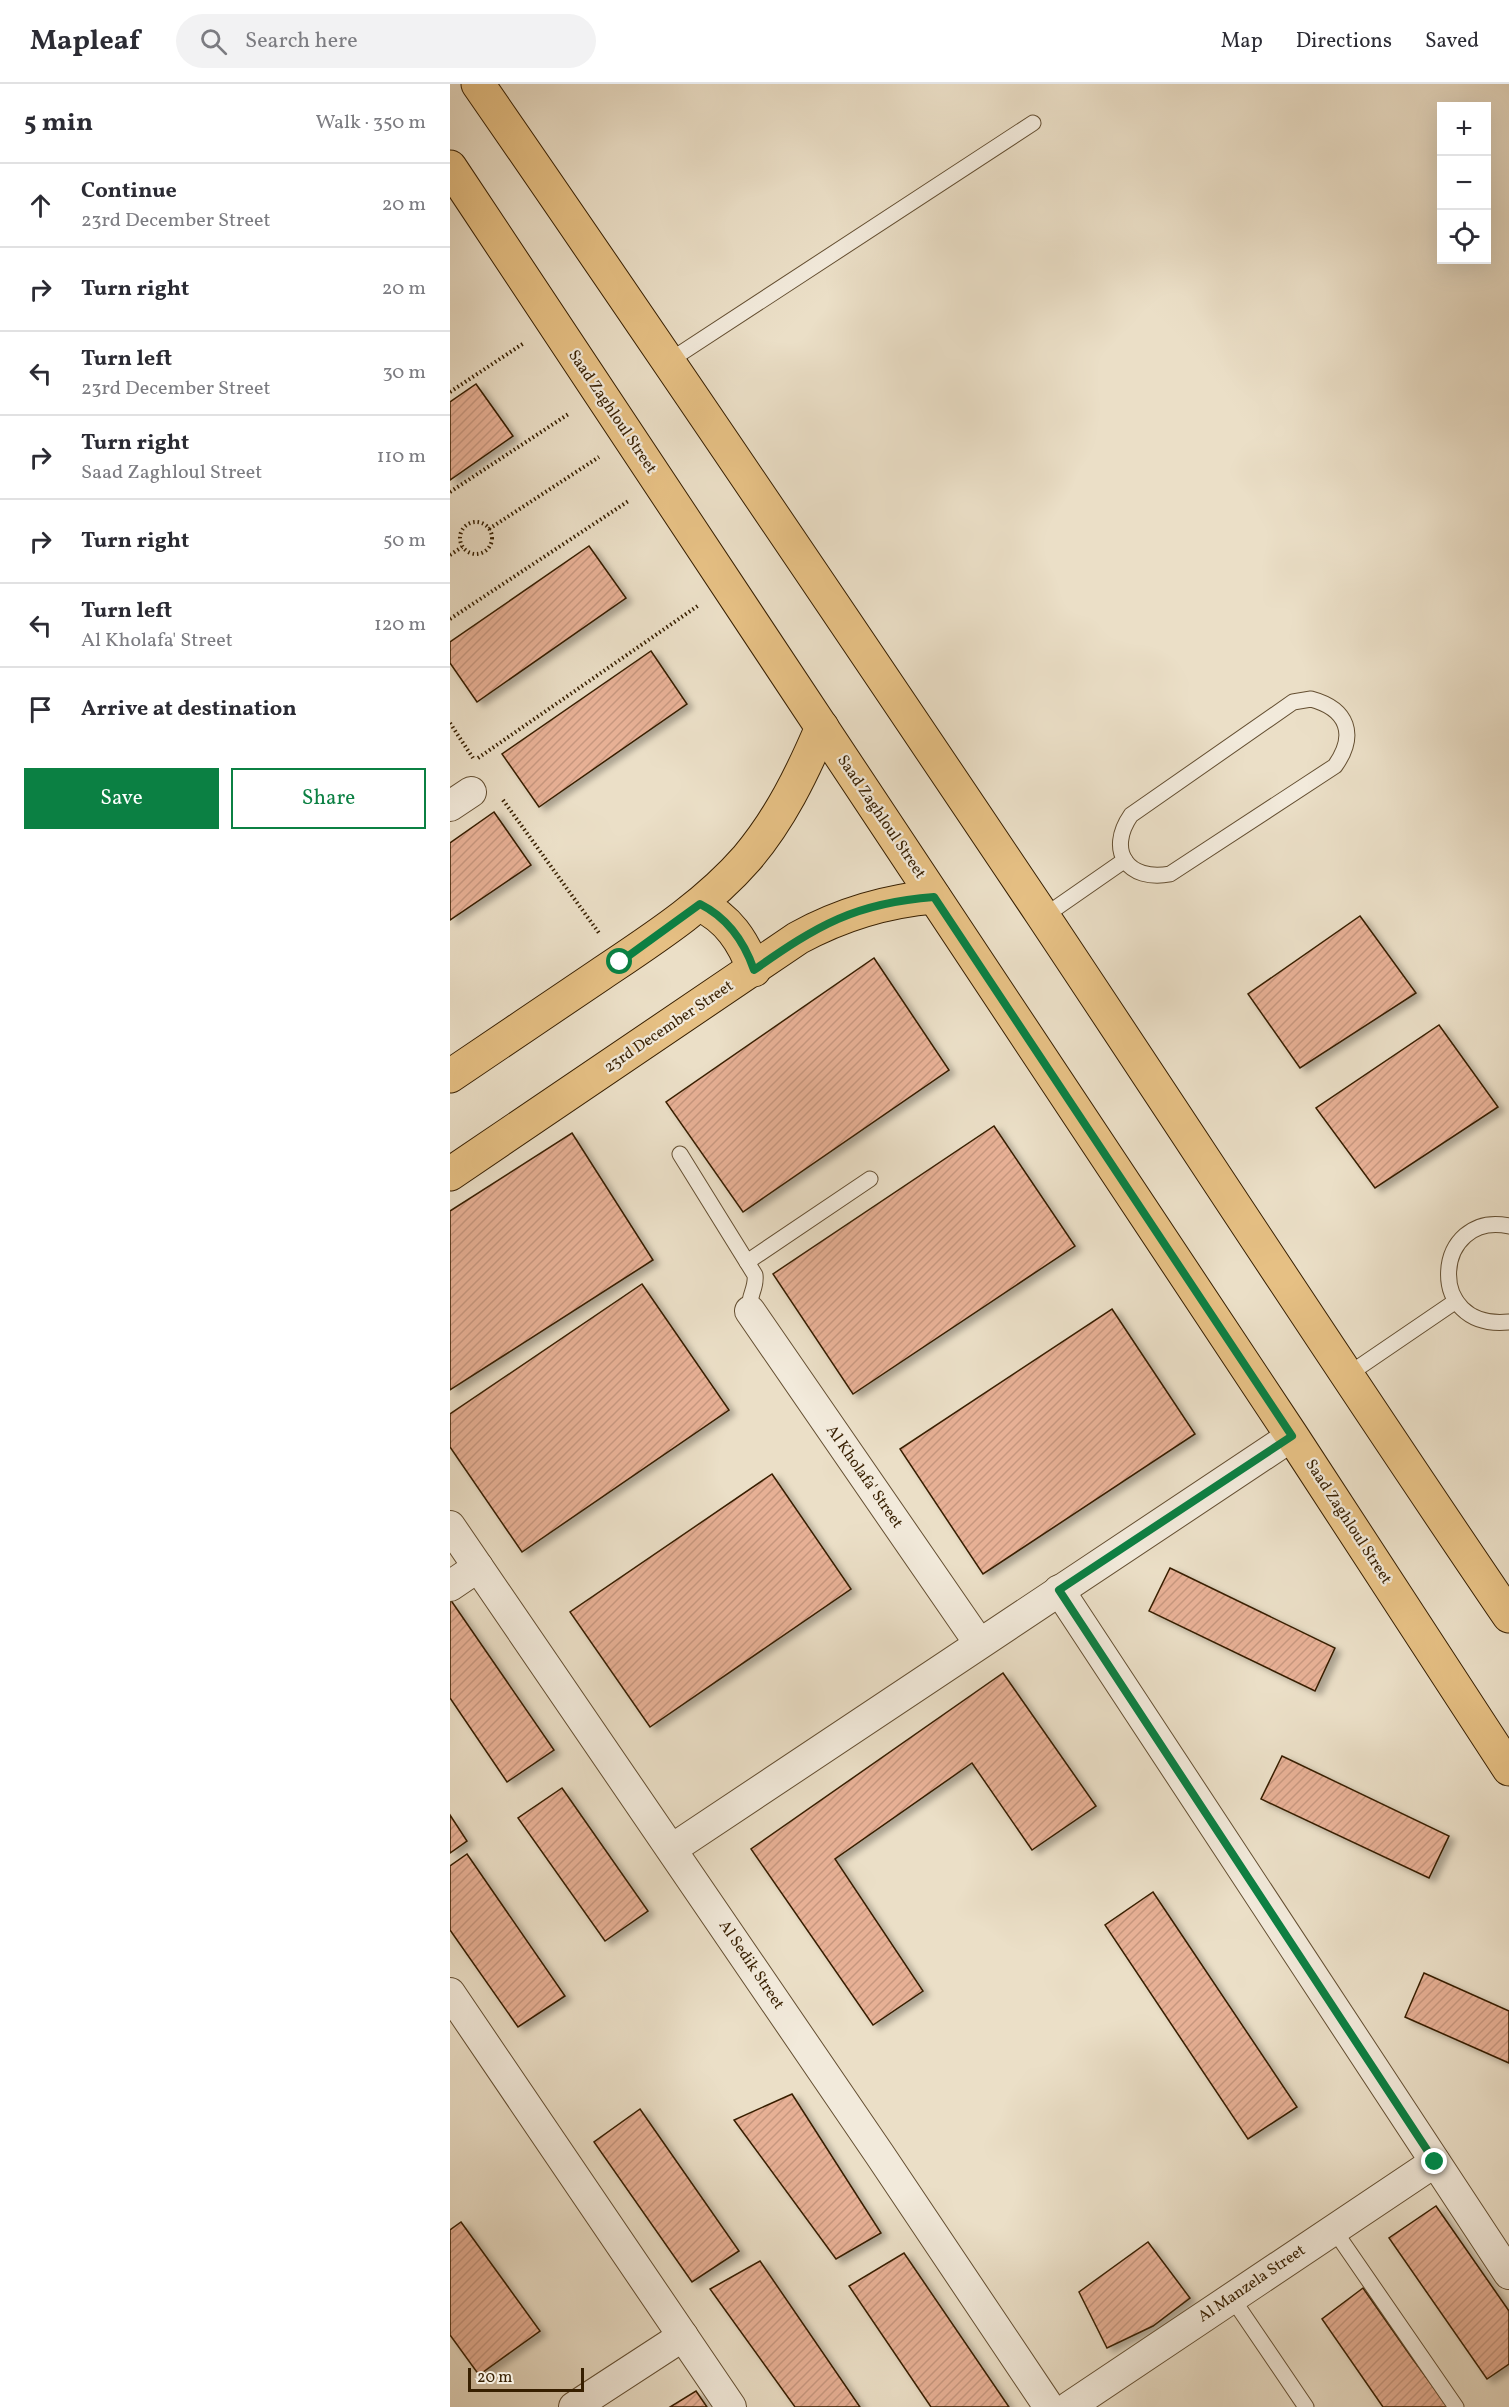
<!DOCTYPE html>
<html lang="en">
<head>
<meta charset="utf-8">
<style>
	body { margin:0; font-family:Vollkorn,serif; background:#f2f2f3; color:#2b2b33 }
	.controls { position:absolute; right:18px; top:18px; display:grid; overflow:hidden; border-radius:0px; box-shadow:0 6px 24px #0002 }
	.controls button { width:54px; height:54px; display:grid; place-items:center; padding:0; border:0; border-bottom:2px solid #e1e1e2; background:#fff; color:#2b2b33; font:30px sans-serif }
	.scale { position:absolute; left:18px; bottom:15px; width:116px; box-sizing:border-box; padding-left:6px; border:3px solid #371f00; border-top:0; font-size:16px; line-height:21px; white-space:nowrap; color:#371f00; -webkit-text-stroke:4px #f2eadb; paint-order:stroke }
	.stop { position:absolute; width:18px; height:18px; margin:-14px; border:4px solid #0b8043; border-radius:50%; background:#fff }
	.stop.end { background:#0b8043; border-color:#fff; box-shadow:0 2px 6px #0008 }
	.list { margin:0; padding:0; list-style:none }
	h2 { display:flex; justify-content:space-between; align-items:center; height:78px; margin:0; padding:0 24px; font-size:26px }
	h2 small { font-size:20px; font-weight:400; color:#7c7c81 }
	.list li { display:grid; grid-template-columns:39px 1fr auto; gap:18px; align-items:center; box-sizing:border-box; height:84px; padding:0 24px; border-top:2px solid #e1e1e2 }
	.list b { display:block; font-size:22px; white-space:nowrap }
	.list p { margin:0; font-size:20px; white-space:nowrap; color:#7c7c81 }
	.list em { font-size:20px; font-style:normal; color:#7c7c81 }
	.actions { display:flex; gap:12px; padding:18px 24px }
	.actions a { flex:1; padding:14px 0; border:2px solid #0b8043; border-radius:0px; text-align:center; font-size:21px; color:#0b8043 }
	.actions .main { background:#0b8043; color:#fff }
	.icon { flex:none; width:33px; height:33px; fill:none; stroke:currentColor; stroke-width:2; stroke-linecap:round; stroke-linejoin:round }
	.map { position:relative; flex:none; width:1059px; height:2323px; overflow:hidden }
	header { display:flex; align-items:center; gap:36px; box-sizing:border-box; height:84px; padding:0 30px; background:#fff; border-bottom:2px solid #e1e1e2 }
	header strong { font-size:28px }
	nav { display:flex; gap:33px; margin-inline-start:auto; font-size:21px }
	.search { width:420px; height:54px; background:#f2f2f3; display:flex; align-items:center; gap:15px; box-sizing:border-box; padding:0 21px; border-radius:33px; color:#7c7c81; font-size:22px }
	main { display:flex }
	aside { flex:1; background:#fff }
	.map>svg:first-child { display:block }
	.building { fill:url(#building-hatch); stroke:#371f00; stroke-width:1.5; filter:url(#shadow) }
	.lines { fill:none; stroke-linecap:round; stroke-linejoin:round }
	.service-casing { stroke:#644f32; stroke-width:17 }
	.minor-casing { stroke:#644f32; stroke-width:32 }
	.primary-casing { stroke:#371f00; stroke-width:35 }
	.path { stroke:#371f00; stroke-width:4; stroke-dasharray:1.5 3; stroke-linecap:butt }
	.service { stroke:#f2eadb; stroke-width:15 }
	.minor { stroke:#f2eadb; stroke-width:30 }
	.primary { stroke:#e6c084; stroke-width:33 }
	.route { stroke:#0b8043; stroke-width:8 }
	.labels { text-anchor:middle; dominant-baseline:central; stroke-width:4.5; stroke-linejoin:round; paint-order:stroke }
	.street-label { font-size:16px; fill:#371f00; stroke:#f2eadb }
</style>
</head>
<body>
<header>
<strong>Mapleaf</strong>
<div class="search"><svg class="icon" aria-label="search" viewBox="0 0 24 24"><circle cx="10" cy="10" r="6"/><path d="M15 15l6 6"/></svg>Search here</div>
<nav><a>Map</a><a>Directions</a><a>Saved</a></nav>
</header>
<main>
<aside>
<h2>5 min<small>Walk · 350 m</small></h2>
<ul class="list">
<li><svg class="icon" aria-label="ahead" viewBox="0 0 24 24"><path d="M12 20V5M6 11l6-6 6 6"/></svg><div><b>Continue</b><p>23rd December Street</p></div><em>20 m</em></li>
<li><svg class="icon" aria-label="right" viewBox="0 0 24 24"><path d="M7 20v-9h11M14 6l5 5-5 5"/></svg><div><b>Turn right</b></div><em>20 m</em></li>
<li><svg class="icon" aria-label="left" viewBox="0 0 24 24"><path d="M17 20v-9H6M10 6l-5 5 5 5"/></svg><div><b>Turn left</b><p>23rd December Street</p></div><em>30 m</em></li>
<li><svg class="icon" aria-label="right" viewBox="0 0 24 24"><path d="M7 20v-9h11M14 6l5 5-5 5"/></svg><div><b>Turn right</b><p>Saad Zaghloul Street</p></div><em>110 m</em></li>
<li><svg class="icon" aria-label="right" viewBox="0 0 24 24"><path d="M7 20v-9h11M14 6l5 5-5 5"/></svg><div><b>Turn right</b></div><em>50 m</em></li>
<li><svg class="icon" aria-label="left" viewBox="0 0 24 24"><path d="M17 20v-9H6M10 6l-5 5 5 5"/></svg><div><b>Turn left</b><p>Al Kholafa' Street</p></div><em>120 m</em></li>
<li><svg class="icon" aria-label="arrive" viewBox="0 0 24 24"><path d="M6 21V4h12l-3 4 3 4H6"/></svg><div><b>Arrive at destination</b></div></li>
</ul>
<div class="actions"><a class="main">Save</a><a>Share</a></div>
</aside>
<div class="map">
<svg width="1059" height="2323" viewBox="0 0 1059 2323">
	<defs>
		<pattern id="building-hatch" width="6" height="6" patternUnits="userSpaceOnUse" patternTransform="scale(1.5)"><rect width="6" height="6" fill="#e7b095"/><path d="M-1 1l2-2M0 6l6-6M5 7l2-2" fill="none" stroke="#c7977f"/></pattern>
		<filter id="shadow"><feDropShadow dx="6" dy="4" stdDeviation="3" flood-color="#0004"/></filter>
	</defs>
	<rect width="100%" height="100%" fill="#ebdfc7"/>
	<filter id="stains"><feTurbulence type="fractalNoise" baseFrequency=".00333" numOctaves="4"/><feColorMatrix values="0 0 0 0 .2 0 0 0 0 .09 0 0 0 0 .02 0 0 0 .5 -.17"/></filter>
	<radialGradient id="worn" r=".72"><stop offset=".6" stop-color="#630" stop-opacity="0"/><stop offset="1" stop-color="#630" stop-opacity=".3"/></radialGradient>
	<g class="building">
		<path d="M26,300L63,352L0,396V318Z"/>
		<path d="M139,462L176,514L27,618L0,579V558Z"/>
		<path d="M201,567L237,620L89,723L52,670Z"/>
		<path d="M44,728L81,781L0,836V759Z"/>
		<path d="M910,832L966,909L850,984L798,910Z"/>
		<path d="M424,874L499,986L293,1128L216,1018Z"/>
		<path d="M989,941L1048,1023L925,1104L866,1024Z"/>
		<path d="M544,1042L625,1162L403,1310L323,1190Z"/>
		<path d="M122,1049L203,1176L0,1306V1127Z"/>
		<path d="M192,1200L279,1326L72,1468L0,1363V1330Z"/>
		<path d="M662,1225L745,1350L533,1490L450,1365Z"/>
		<path d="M322,1390L401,1505L200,1643L120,1528Z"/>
		<path d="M720,1484L885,1564L865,1607L699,1527Z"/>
		<path d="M0,1515L104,1666L57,1698L0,1614Z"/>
		<path d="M553,1589L646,1722L582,1766L522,1679L385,1775L473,1907L423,1941L301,1765Z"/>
		<path d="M832,1672L999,1752L979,1794L811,1715Z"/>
		<path d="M112,1704L198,1827L155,1857L68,1734Z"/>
		<path d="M0,1731L17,1757L0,1769Z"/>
		<path d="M17,1770L115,1912L68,1943L0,1846V1782Z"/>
		<path d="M703,1808L847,2023L798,2055L655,1841Z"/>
		<path d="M974,1889L1059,1927V1979L955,1933Z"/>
		<path d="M342,2010L431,2149L386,2175L284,2036Z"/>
		<path d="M190,2025L289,2167L242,2198L144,2058Z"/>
		<path d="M986,2122L1059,2227V2280L1037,2295L939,2154Z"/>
		<path d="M11,2138L90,2247L29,2291L0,2251V2146Z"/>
		<path d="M698,2158L740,2214L703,2242L657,2264L629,2208Z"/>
		<path d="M454,2169L559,2323H481L399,2202Z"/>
		<path d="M310,2177L410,2323H345L260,2205Z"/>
		<path d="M913,2204L962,2274L998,2323H933L872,2235Z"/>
		<path d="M246,2307L257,2323H220Z"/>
	</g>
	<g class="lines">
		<g class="service-casing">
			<g id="service">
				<path d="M219,277L583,39"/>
				<path d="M861,615C898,625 907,651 885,682L720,790C678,798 656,767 681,731L843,618Z"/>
				<path d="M593,833L675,776"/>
				<path d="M230,1070L305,1191C307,1205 297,1213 300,1227"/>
				<path d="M1059,1142C984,1126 973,1247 1059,1238"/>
				<path d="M297,1178L420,1095"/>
				<path d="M896,1292L1006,1217"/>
				<path d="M884,2146L1006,2323"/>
				<path d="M782,2214L856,2323"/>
			</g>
		</g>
		<g class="minor-casing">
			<g id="minor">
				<path d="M0,722L21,708"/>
				<path d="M300,1227L529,1559"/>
				<path d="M0,1442L430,2071L599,2323"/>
				<path d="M0,1502L28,1483"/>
				<path d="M609,1506L1059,2190"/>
				<path d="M222,1765L842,1352"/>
				<path d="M0,1909L281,2323"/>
				<path d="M124,2323L233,2252"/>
				<path d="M619,2323L985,2078"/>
			</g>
		</g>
		<g class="primary-casing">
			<g id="primary">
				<path d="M28,0C218,275 405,552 591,829C747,1063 900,1299 1059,1532"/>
				<path d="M0,83L842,1352L1059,1685"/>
				<path d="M250,821C278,834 293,857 304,886"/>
				<path d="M0,992C50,958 101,924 151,890C203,855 256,821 297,774C330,735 352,690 372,643"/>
				<path d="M0,1090L348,854C392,830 435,817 484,813"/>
			</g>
		</g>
		<g class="path">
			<path d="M0,308L74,259"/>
			<path d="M0,408L120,329"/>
			<circle cx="26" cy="454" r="16"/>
			<path d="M39,445L149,373"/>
			<path d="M0,471L12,463"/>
			<path d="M0,535L180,416"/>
			<path d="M0,639L23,674"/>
			<path d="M28,674L249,521"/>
			<path d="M53,716L149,849"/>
		</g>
		<use href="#service" class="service"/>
		<use href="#minor" class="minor"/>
		<use href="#primary" class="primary"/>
	</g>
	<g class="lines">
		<path class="route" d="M170,878L250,820C278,834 294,857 304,886C368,841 405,819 484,813L842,1352L609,1506L985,2078"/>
	</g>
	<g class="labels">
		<g class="street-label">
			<text transform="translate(162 328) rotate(56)">Saad Zaghloul Street</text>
			<text transform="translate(431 733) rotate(56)">Saad Zaghloul Street</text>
			<text transform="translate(219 943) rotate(-34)">23rd December Street</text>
			<text transform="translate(414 1393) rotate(55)">Al Kholafa' Street</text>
			<text transform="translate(898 1438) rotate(57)">Saad Zaghloul Street</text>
			<text transform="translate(301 1881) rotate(56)">Al Sedik Street</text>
			<text transform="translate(802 2200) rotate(-34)">Al Manzela Street</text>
		</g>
	</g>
	<rect width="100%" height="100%" filter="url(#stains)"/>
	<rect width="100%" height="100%" fill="url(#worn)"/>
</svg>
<div class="controls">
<button>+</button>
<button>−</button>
<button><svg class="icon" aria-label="locate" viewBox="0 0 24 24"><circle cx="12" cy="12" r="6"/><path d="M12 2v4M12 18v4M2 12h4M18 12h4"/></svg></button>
</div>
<div class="scale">20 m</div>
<div class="stop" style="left:170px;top:878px"></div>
<div class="stop end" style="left:985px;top:2078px"></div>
</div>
</main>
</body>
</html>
